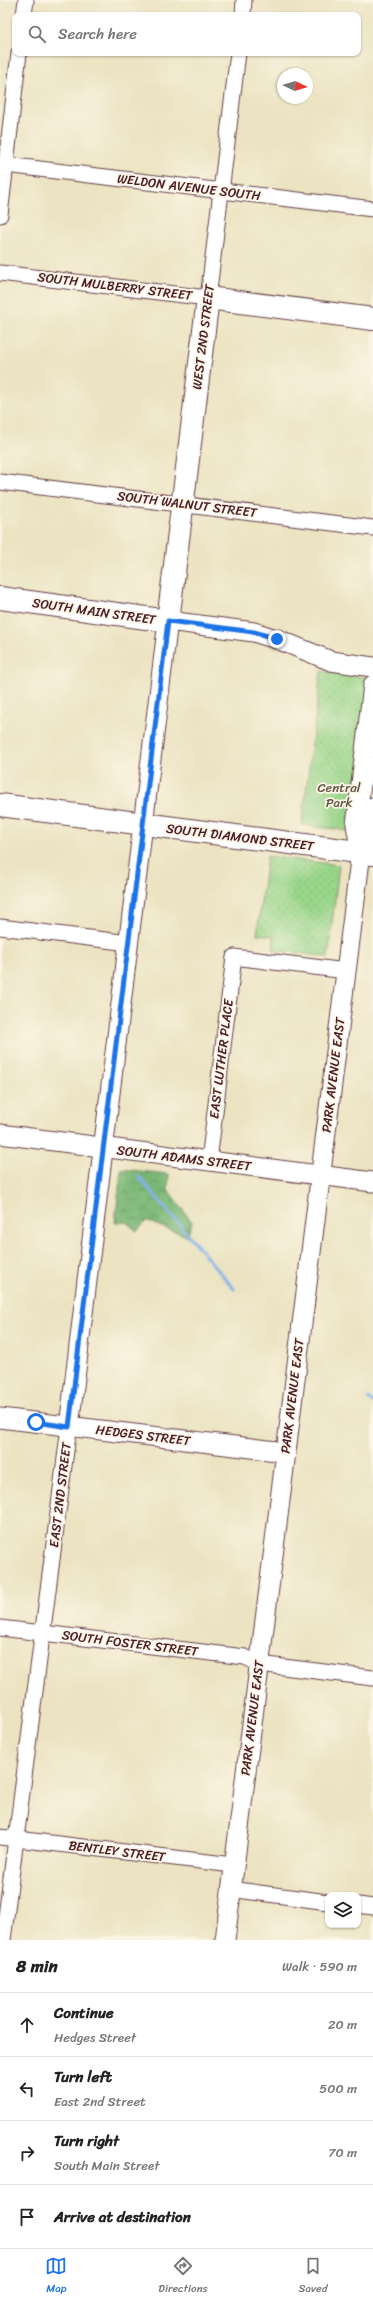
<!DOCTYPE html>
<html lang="en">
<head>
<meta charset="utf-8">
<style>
	body { margin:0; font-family:Sriracha,sans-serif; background:#f6f6f6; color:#222 }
	.controls { position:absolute; right:12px; bottom:12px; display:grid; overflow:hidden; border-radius:8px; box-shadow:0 1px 3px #0004 }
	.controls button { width:36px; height:36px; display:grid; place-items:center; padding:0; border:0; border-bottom:1px solid #e0e0e0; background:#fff; color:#222; font:20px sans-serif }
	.compass { position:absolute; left:277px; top:68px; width:36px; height:36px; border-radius:50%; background:#fff; box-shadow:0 1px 3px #0004; rotate:94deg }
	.stop { position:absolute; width:12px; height:12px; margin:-9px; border:3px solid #1a73e8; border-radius:50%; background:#fff }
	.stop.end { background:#1a73e8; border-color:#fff; box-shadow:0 1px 4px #0008 }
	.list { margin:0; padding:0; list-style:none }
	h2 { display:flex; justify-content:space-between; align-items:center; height:52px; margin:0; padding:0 16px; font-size:17px }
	h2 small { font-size:13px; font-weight:400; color:#767676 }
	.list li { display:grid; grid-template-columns:26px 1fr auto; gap:12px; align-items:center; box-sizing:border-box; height:64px; padding:0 16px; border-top:1px solid #e0e0e0 }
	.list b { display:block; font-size:15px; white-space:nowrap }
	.list p { margin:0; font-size:13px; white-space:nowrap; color:#767676 }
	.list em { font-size:13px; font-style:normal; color:#767676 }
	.icon { flex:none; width:22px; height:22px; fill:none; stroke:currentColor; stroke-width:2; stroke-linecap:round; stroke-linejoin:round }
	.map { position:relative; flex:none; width:373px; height:1940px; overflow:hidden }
	.search { position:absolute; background:#fff; box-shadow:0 1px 3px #0004; left:12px; right:12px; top:12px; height:44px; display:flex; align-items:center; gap:10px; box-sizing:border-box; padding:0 14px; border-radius:8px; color:#767676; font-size:15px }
	.sheet { height:308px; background:#fff }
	nav { display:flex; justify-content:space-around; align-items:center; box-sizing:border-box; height:56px; border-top:1px solid #e0e0e0; background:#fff; font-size:11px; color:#767676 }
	nav a { display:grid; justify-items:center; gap:2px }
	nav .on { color:#1a73e8 }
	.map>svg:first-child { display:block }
	.green { fill:url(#green-dots); stroke:#727a5a }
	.forest { fill:url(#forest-crowns); stroke:#626b50 }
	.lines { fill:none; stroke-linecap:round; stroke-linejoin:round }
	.stream { stroke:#81b2ed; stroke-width:3 }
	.minor-casing { stroke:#623c42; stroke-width:17 }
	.major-casing { stroke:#623c42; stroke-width:21 }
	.highway-casing { stroke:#623c42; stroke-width:24 }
	.minor { stroke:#fff; stroke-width:15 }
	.major { stroke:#fff; stroke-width:19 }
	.highway { stroke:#fff; stroke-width:22 }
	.route { stroke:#1a73e8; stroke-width:5 }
	.labels { text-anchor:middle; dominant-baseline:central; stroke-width:3.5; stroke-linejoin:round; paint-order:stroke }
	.street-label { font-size:13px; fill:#4a1f2b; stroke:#fcf5e5 }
	.park-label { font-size:13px; fill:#625648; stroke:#fcf5e5 }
</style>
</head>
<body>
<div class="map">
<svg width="373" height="1940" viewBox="0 0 373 1940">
	<defs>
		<pattern id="green-dots" width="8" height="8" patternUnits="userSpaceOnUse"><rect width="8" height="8" fill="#99d68a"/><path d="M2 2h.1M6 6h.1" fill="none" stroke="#85b777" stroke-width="1.8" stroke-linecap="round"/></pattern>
		<pattern id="forest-crowns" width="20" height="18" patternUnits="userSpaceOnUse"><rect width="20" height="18" fill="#7ab776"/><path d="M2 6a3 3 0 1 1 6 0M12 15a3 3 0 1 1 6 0" fill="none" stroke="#669461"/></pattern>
	</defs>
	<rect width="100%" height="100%" fill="#fcf5e5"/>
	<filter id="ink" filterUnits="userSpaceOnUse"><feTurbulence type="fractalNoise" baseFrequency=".025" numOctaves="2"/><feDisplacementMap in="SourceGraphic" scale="8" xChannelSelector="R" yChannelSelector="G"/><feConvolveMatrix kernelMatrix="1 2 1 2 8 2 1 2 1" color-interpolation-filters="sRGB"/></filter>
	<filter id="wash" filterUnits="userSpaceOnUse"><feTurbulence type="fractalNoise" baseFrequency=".012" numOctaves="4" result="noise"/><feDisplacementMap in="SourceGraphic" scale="16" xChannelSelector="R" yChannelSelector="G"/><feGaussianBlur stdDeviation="0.9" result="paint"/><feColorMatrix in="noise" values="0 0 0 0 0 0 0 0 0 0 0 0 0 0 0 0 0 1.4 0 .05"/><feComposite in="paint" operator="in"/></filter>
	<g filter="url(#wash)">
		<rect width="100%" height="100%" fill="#ebe3c1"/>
		<g class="green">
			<path d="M321,671L373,678V834L302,825Z"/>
			<path d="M267,856L339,865L328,957L274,950L273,936L257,934Z"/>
		</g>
		<path class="forest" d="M121,1169L169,1174L168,1190L192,1222L187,1236L146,1221L137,1231L126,1222L115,1223Z"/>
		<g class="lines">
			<g class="stream">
				<path d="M139,1177L234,1289"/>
				<path d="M368,1399L373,1403"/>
			</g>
		</g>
	</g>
	<g filter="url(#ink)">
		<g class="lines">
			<g class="minor-casing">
				<g id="minor">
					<path d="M24,15L26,0"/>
					<path d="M243,15L244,0"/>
					<path d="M6,165L373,209"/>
					<path d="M0,215L19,53"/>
					<path d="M0,273L208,298L238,53"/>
					<path d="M0,482L373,528"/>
					<path d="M0,927L129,943"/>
					<path d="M209,1161L234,957L346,971"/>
					<path d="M0,1628L245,1657L259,1664L373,1678"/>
					<path d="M0,1837L233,1865"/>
					<path d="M230,1889L328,1902"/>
					<path d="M358,1905L373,1907"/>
					<path d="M3,1940L69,1427"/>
				</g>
			</g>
			<g class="major-casing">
				<g id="major">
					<path d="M361,852L356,825L373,685"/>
					<path d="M0,1134L373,1182"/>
					<path d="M0,1418L285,1452"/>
					<path d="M69,1427L168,621L254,632L282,641L331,661L373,667"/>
					<path d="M225,1940L361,852L370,832L373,807"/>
				</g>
			</g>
			<g class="highway-casing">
				<g id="highway">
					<path d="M0,598L168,621L208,298L373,319"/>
					<path d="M0,805L373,854"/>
				</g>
			</g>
			<use href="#minor" class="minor"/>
			<use href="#major" class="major"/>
			<use href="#highway" class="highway"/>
		</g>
	</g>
	<g class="lines" filter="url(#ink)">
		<path class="route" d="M36,1422L69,1427L168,621L254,632L277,639"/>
	</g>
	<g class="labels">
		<g class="street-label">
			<text transform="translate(189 187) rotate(7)">WELDON AVENUE SOUTH</text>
			<text transform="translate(115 286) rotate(7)">SOUTH MULBERRY STREET</text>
			<text transform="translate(203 337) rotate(-83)">WEST 2ND STREET</text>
			<text transform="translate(187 504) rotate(7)">SOUTH WALNUT STREET</text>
			<text transform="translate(94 611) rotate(8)">SOUTH MAIN STREET</text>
			<text transform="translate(240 837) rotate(7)">SOUTH DIAMOND STREET</text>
			<text transform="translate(221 1059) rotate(-83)">EAST LUTHER PLACE</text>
			<text transform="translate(333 1075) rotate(-83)">PARK AVENUE EAST</text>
			<text transform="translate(184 1158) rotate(7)">SOUTH ADAMS STREET</text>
			<text transform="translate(292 1396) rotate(-83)">PARK AVENUE EAST</text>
			<text transform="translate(143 1435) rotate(7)">HEDGES STREET</text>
			<text transform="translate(60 1495) rotate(-83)">EAST 2ND STREET</text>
			<text transform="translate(130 1643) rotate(7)">SOUTH FOSTER STREET</text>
			<text transform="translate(252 1718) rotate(-83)">PARK AVENUE EAST</text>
			<text transform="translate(117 1851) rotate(7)">BENTLEY STREET</text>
		</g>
		<g class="park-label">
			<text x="339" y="787">Central<tspan x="339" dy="15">Park</tspan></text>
		</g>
	</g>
</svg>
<div class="controls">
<button><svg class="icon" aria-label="layers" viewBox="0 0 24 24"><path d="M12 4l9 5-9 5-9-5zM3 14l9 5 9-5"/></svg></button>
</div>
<svg class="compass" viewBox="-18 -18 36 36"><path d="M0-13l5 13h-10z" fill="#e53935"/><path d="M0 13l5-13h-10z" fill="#767676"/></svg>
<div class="stop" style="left:36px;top:1422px"></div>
<div class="stop end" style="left:277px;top:639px"></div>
<div class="search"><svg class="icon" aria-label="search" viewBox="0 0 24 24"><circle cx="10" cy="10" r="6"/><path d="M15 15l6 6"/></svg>Search here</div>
</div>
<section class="sheet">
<h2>8 min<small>Walk · 590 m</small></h2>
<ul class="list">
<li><svg class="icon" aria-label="ahead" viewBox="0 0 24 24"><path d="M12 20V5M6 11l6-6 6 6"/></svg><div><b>Continue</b><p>Hedges Street</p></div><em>20 m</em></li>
<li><svg class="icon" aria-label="left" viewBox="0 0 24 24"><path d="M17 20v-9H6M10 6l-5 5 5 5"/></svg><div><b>Turn left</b><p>East 2nd Street</p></div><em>500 m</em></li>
<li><svg class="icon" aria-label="right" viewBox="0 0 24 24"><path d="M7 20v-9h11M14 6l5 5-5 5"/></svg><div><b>Turn right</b><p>South Main Street</p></div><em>70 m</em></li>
<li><svg class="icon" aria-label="arrive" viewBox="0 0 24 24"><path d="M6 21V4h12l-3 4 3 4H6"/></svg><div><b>Arrive at destination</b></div></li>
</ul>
</section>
<nav>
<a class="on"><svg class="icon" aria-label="map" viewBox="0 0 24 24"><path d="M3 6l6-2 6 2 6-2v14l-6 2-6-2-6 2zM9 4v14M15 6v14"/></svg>Map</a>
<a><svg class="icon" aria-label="directions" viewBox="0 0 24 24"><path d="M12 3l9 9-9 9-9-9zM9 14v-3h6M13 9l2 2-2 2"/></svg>Directions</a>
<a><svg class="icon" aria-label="saved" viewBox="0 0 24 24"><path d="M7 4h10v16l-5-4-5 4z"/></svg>Saved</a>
</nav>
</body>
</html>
